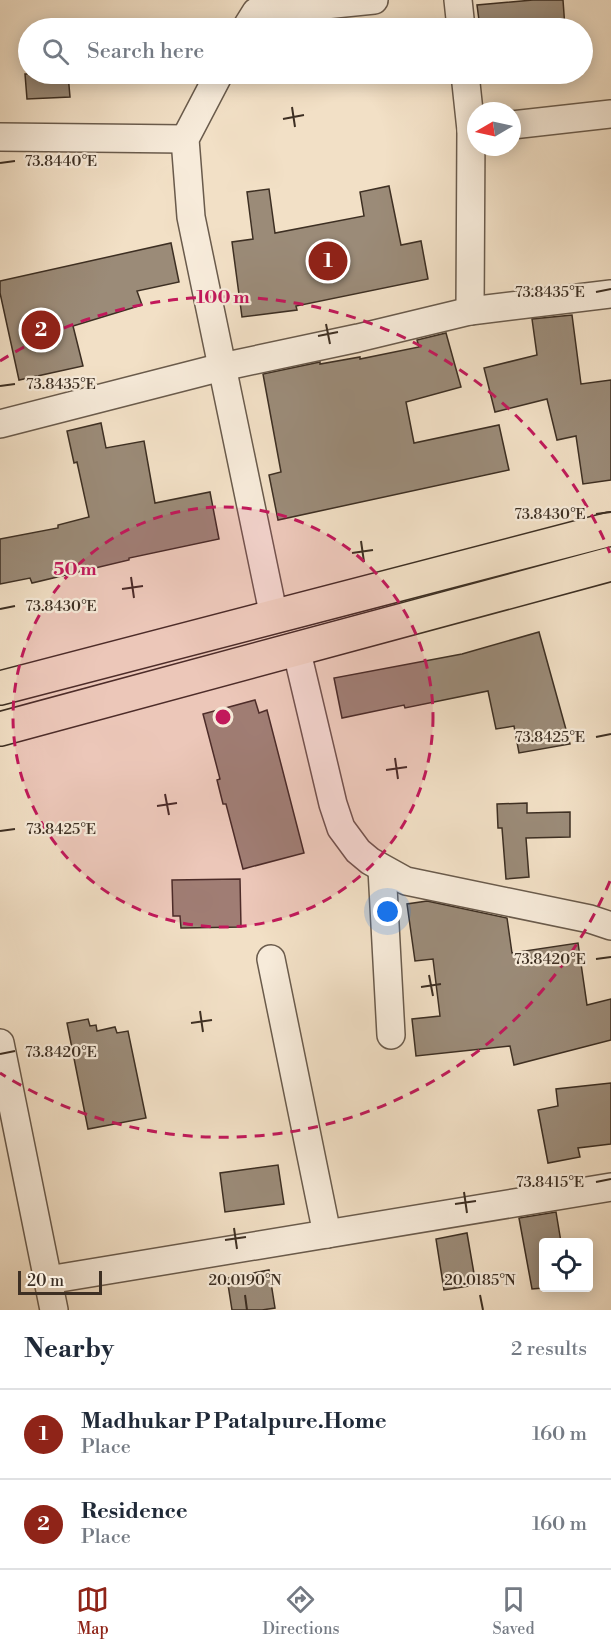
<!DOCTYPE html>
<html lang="en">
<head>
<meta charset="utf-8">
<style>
	body { margin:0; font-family:"Libre Bodoni",serif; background:#f6f6f7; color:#1f2937 }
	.controls { position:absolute; right:18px; bottom:18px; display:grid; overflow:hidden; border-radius:6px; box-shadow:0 3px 15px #0003 }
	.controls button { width:54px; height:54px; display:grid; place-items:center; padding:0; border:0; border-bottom:2px solid #e0e1e3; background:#fff; color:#1f2937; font:30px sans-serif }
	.compass { position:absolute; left:467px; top:102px; width:54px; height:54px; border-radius:50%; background:#fff; box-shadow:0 3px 15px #0003; rotate:261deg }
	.scale { position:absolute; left:18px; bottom:15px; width:84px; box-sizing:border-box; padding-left:6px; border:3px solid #3d2f23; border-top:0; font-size:16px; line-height:21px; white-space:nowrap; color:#3d2f23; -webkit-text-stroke:4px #f7ebda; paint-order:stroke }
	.you { position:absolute; left:388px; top:912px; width:21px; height:21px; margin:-15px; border:4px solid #fff; border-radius:50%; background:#1a73e8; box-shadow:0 0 0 9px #1a73e833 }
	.badge { display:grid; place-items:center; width:39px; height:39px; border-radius:50%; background:#8f2418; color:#fff; font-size:20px; font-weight:700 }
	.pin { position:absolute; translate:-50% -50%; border:3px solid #fff; box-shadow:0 2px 6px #0006 }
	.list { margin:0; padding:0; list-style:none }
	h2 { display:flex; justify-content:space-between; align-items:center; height:78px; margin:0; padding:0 24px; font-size:26px }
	h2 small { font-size:20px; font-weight:400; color:#747a83 }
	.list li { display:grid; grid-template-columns:39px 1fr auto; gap:18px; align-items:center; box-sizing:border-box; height:90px; padding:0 24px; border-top:2px solid #e0e1e3 }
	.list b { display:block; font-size:22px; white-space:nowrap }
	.list p { margin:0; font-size:20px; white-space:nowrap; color:#747a83 }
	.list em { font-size:20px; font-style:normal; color:#747a83 }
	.icon { flex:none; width:33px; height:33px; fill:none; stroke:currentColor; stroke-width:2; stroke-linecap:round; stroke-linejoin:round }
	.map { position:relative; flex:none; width:611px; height:1310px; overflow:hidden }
	.search { position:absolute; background:#fff; box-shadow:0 3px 15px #0003; left:18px; right:18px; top:18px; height:66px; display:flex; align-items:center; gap:15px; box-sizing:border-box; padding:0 21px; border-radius:33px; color:#747a83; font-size:22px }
	.sheet { height:258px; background:#fff }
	nav { display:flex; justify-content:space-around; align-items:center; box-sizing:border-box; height:84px; border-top:2px solid #e0e1e3; background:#fff; font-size:16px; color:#747a83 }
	nav a { display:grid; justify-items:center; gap:3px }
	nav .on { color:#8f2418 }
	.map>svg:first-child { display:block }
	.building { fill:#9b8b78; stroke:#3d2f23; stroke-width:1.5 }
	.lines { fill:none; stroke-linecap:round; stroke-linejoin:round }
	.street-casing { stroke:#6a5b4c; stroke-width:30 }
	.primary-casing { stroke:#3d2f23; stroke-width:36 }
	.street { stroke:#f7ebda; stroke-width:27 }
	.primary { stroke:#f2e0c6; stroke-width:33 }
	.ticks { fill:none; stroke:#3d2f23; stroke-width:2 }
	.ring { fill:none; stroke:#c2185b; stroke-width:3; stroke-dasharray:10 8 }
	.ticks-label { font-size:15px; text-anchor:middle; fill:#3d2f23; stroke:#f7ebda; stroke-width:4.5; stroke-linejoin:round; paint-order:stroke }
	.centre { fill:#c2185b; stroke:#f7ebda; stroke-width:3 }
	.ring-label { font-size:18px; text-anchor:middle; font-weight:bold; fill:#c2185b; stroke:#f7ebda; stroke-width:4.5; stroke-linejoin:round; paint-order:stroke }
</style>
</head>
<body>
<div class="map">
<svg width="611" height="1310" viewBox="0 0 611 1310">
	<rect width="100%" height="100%" fill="#f2e0c6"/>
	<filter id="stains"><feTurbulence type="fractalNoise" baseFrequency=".00333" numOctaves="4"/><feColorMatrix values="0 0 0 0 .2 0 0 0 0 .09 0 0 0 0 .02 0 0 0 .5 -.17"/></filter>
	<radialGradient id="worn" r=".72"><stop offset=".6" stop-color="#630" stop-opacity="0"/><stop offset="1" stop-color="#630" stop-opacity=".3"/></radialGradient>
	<g class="building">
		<path d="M533,0H563L565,28H480L477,5Z"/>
		<path d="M25,74H68L70,97L27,99Z"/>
		<path d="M389,186L401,245L421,241L428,279L296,306L297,310L242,317L232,242L253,239L247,192L269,189L275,233L364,216L360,192Z"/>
		<path d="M171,243L179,282L137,291L142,305L73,326L83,366L19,380L0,293V281Z"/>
		<path d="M572,315L581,384L611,380V480L583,484L576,436L557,440L547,399L495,412L484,368L537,355L532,319Z"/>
		<path d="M446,333L461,387L406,402L414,443L499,425L509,470L278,520L269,475L281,472L263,374L320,362V364L360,357V359L419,347L417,340Z"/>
		<path d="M101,423L106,448L144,441L155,503L210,492L219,539L129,558V560L32,583L30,578L0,584V539L58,528V525L89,517L77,462L74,463L67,431Z"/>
		<path d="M539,632L570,744L519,753L514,726L496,729L488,691L405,708L404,705L342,718L334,678L462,654Z"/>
		<path d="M255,700L259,713L267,710L304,853L243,869L226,804H223L217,780L220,779L203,714Z"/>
		<path d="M527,803V813L570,812V837L526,838L529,877L506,879L502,828H498L497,804Z"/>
		<path d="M240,879L241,927L181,928L180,916H173L172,880Z"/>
		<path d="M427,901L507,918L512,953L578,943L587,1005L611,999V1040L514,1065L510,1046L416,1056L412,1019L440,1016L433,959L415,961L407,904Z"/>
		<path d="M88,1019L90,1026L96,1025L97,1031L115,1027L117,1033L128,1031L146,1118L88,1129L67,1023Z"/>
		<path d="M611,1083V1144L578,1148L580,1157L548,1163L538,1110L558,1106L556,1089Z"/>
		<path d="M278,1165L284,1204L225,1212L220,1173Z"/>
		<path d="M556,1212L561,1242H543V1288L532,1289L519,1218Z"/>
		<path d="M467,1233L476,1285L444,1290L436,1239Z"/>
		<path d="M269,1270L275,1308L262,1310H232L227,1278Z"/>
	</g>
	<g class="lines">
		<g class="street-casing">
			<g id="street">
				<path d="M458,0L461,28"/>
				<path d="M246,28L256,12L374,0"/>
				<path d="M219,74L185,139L191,217L274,617"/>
				<path d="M465,74L471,130H476"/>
				<path d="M512,125L611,114"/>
				<path d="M0,137L185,139"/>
				<path d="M470,311L471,130"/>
				<path d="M0,424L222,367L358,338L470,311L611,294"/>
				<path d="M296,648L333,804L341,828L358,851L370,861L406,881L590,919L611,926"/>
				<path d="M382,869L391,1035"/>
				<path d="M271,959L327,1234"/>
				<path d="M0,1043L54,1310"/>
				<path d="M48,1280L611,1187"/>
			</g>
		</g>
		<g class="primary-casing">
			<g id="primary">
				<path d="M0,688L611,529"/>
				<path d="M0,729L611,564"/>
			</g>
		</g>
		<use href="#street" class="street"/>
		<use href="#primary" class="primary"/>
	</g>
	<path class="ticks" d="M292,107L295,127M283,119L304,115M0,163L15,161M596,292L611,289M326,324L330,344M318,336L338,332M0,386L15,384M596,514L611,512M361,541L364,562M352,553L373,550M131,577L134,598M122,589L143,586M0,609L15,606M596,737L611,734M395,758L398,779M386,770L407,767M165,794L169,815M157,806L177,803M0,831L15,829M596,959L611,957M429,975L433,996M421,987L441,984M200,1011L203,1032M191,1023L212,1020M0,1054L15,1051M596,1182L611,1179M464,1192L467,1213M455,1204L476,1201M234,1228L237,1249M225,1240L246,1237M245,1295L247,1310M480,1295L483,1310"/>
	<circle cx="223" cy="717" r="210" fill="#c2185b" fill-opacity=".12"/>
	<g class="ring">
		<circle cx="223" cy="717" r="210"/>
		<path d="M610 881A420 420 0 0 1 0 1073M0 361A420 420 0 0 1 610 553"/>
	</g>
	<g class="ticks-label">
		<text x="61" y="166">73.8440°E</text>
		<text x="550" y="297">73.8435°E</text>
		<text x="61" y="389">73.8435°E</text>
		<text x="550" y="519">73.8430°E</text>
		<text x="61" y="611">73.8430°E</text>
		<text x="550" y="742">73.8425°E</text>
		<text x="61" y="834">73.8425°E</text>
		<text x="550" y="964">73.8420°E</text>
		<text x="61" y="1057">73.8420°E</text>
		<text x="550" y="1187">73.8415°E</text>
		<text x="245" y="1285">20.0190°N</text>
		<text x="480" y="1285">20.0185°N</text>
	</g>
	<circle cx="223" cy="717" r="9" class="centre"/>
	<g class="ring-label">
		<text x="223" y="303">100 m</text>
		<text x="75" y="575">50 m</text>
	</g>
	<rect width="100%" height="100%" filter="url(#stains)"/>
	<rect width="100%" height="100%" fill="url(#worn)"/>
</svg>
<div class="controls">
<button><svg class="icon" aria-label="locate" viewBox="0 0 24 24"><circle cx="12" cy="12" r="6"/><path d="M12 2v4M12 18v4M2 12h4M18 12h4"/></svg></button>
</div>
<svg class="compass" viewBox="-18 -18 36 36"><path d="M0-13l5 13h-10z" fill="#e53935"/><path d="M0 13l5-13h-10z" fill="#747a83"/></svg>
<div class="scale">20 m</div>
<div class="you"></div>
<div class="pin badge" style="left:328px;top:261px">1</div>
<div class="pin badge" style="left:41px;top:330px">2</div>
<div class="search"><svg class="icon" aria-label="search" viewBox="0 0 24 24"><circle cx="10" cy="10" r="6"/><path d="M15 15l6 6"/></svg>Search here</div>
</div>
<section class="sheet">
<h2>Nearby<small>2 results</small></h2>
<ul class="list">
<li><span class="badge">1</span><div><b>Madhukar P Patalpure.Home</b><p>Place</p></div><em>160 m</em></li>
<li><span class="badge">2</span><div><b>Residence</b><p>Place</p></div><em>160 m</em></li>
</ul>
</section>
<nav>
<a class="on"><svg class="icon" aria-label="map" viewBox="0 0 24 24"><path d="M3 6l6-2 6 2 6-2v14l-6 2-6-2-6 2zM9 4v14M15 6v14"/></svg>Map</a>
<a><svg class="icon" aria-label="directions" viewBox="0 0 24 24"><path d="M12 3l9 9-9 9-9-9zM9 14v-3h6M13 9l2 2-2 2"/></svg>Directions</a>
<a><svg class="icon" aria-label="saved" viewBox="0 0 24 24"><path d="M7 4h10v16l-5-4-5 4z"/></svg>Saved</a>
</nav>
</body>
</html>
